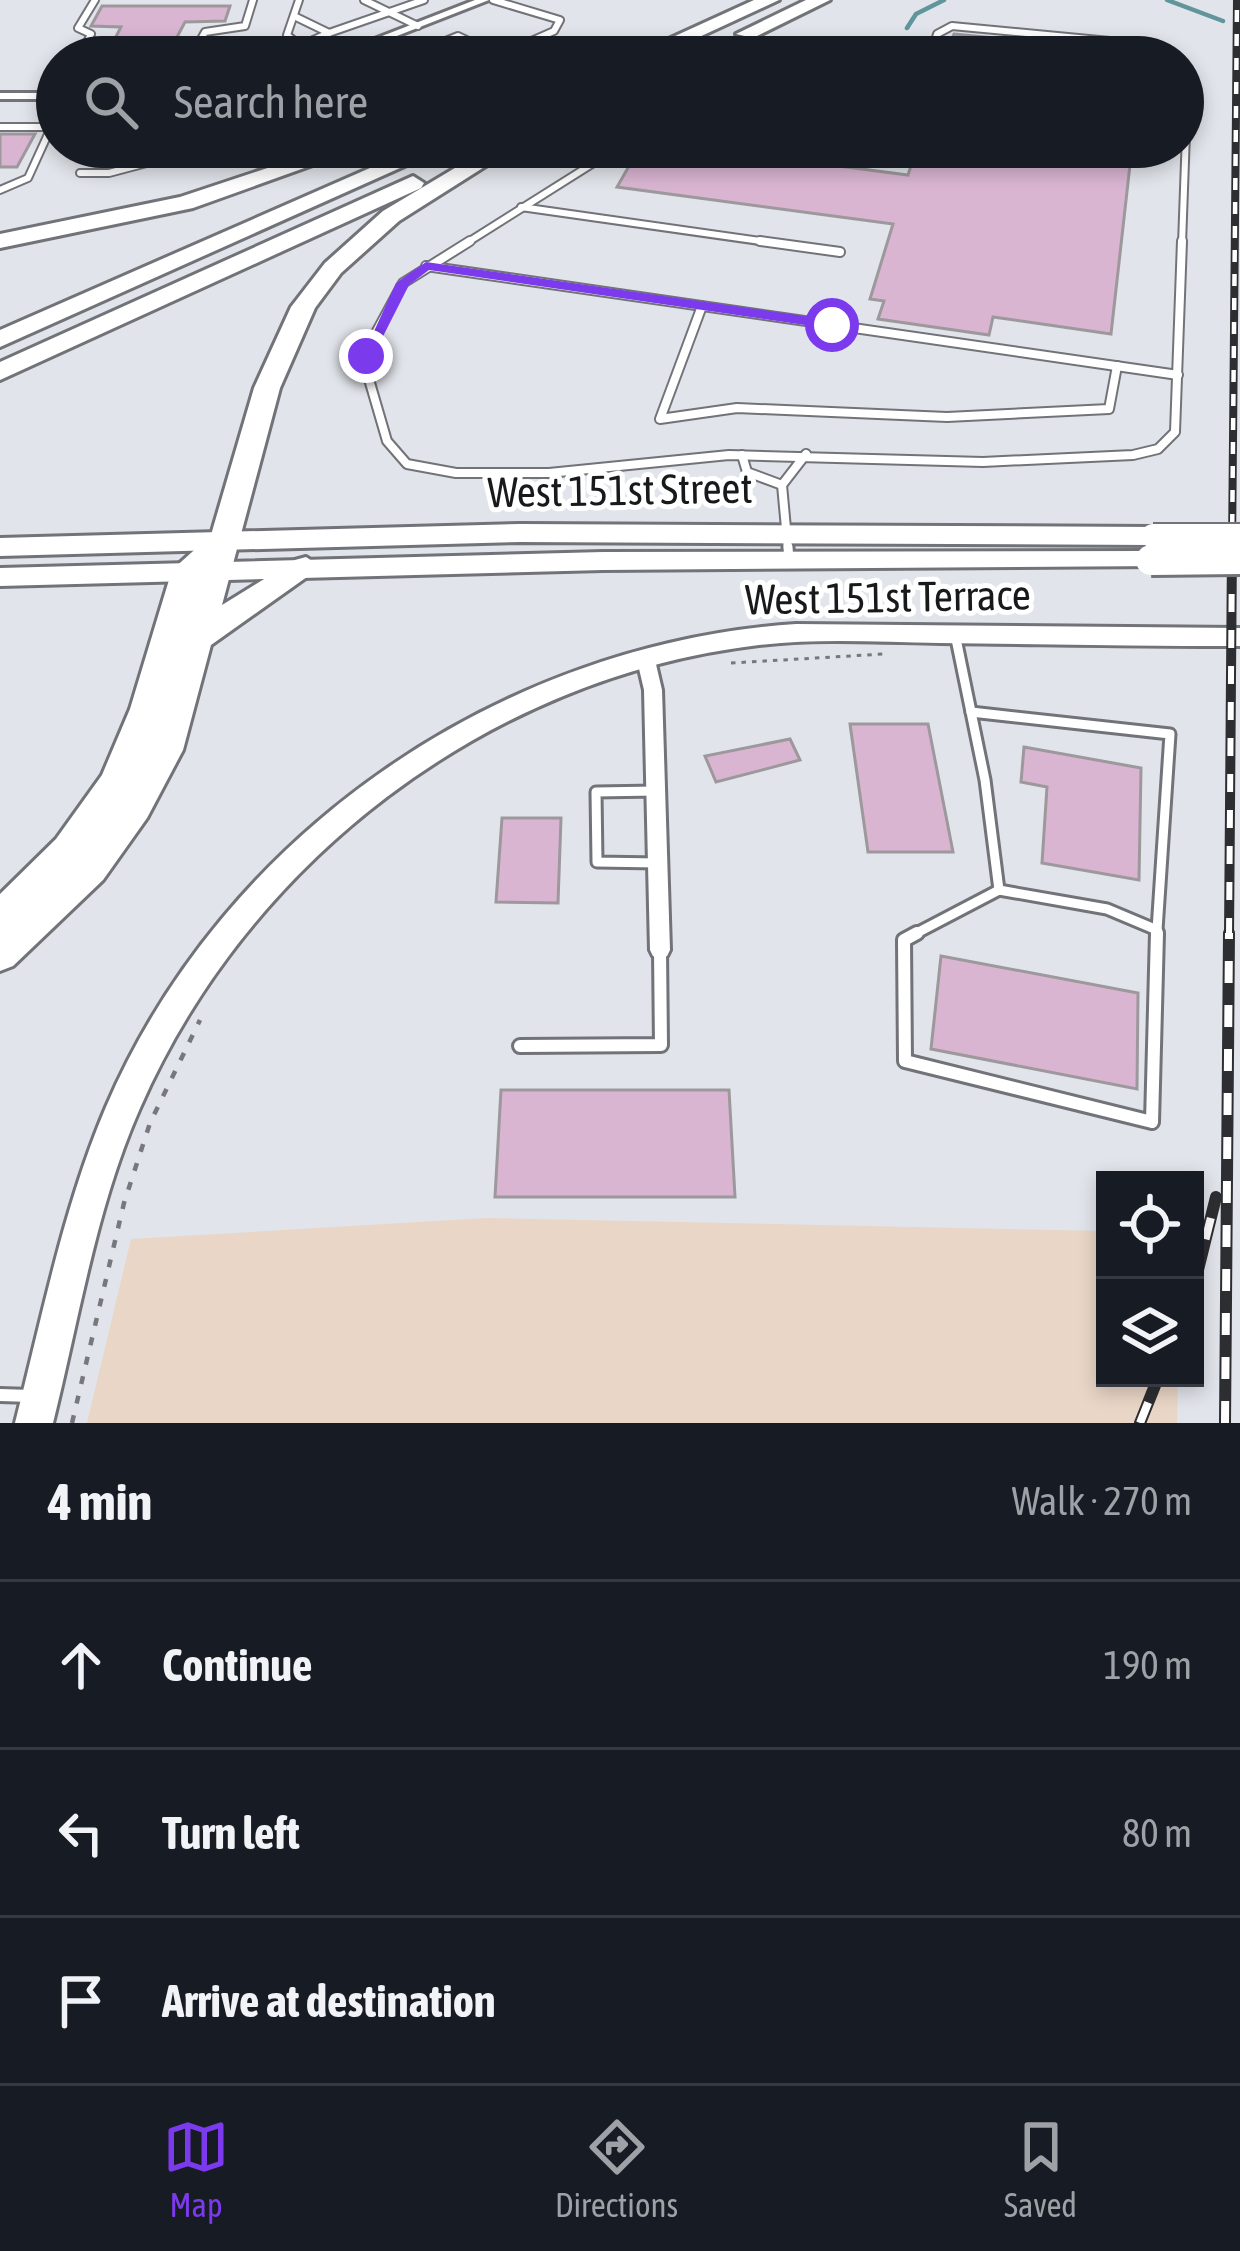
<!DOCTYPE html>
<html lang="en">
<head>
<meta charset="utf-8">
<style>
	body { margin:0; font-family:"Asap Condensed",sans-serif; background:#20242c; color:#f1f3f6 }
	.controls { position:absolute; right:36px; bottom:36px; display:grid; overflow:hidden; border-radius:0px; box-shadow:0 6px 18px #0003 }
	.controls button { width:108px; height:108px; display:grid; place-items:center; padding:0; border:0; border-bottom:3px solid #363941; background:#171b24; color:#f1f3f6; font:60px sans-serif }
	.stop { position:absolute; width:36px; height:36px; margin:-27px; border:9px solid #7c3aed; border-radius:50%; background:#fff }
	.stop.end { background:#7c3aed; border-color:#fff; box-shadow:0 3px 12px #0008 }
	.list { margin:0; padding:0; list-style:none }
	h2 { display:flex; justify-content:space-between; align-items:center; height:156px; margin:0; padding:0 48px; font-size:51px }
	h2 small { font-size:39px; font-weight:400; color:#9ea1a6 }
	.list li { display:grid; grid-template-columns:78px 1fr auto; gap:36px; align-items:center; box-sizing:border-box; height:168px; padding:0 48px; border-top:3px solid #363941 }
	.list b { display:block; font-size:45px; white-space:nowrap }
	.list em { font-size:39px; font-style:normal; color:#9ea1a6 }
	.icon { flex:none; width:66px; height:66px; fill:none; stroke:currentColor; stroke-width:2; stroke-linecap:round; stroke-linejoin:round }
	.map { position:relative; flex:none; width:1240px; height:1423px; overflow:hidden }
	.search { position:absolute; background:#171b24; box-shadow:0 6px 18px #0003; left:36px; right:36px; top:36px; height:132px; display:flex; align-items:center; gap:30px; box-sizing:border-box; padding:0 42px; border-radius:66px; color:#9ea1a6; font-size:45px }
	.sheet { height:660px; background:#171b24 }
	nav { display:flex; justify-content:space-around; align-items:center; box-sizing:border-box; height:168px; border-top:3px solid #363941; background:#171b24; font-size:33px; color:#9ea1a6 }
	nav a { display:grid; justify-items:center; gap:6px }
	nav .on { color:#7c3aed }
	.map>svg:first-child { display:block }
	.industrial { fill:#e9d6c6 }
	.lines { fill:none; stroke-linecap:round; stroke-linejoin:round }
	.stream { stroke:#60959b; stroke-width:4.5 }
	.building { fill:#d9b5d2; stroke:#9d989c; stroke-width:3 }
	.lane-far3-casing { stroke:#717378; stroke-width:10 }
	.lane-far2-casing { stroke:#717378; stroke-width:12 }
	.lane-far1-casing { stroke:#717378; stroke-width:15 }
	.lane-casing { stroke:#717378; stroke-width:18 }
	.street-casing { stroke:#717378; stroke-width:6 }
	.secondary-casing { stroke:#717378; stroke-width:6 }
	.primary-casing { stroke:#717378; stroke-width:6 }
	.highway-casing { stroke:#717378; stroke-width:6 }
	.path-far1 { stroke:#76787c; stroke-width:3; stroke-dasharray:4.5 6; stroke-linecap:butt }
	.path { stroke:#76787c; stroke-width:4.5; stroke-dasharray:8 12; stroke-linecap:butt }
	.lane-far3 { stroke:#fff; stroke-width:6 }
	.lane-far2 { stroke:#fff; stroke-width:8 }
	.lane-far1 { stroke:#fff; stroke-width:9 }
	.lane { stroke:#fff; stroke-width:12 }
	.street { fill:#fff; fill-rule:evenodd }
	.secondary { fill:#fff; fill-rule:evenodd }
	.primary { fill:#fff; fill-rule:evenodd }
	.highway { fill:#fff; fill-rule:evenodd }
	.rail-far2-casing { stroke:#2d2e31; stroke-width:8 }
	.rail-far1-casing { stroke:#2d2e31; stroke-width:10 }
	.rail-casing { stroke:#2d2e31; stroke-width:12 }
	.rail-far2 { stroke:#fff; stroke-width:4.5; stroke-dasharray:12; stroke-linecap:butt }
	.rail-far1 { stroke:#fff; stroke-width:6; stroke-dasharray:18; stroke-linecap:butt }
	.rail { stroke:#fff; stroke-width:8; stroke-dasharray:22; stroke-linecap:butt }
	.primary-bridge-far1-casing { stroke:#717378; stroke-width:28; stroke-linecap:butt }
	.primary-bridge-casing { stroke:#717378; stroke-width:36; stroke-linecap:butt }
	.primary-bridge-far1 { stroke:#fff; stroke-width:24 }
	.primary-bridge { stroke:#fff; stroke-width:30 }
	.route { fill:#7c3aed }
	.labels { text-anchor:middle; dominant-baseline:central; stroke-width:10; stroke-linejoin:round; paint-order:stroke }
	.street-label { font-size:42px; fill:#18191b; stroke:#fff }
</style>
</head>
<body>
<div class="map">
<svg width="1240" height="1423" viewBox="0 0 1240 1423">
	<rect width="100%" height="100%" fill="#e1e4ea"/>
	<path class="industrial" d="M487,1218L1105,1231V1378H1178L1177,1423H87L131,1239Z"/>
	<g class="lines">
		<g class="stream">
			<path d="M1167,0L1223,21"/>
			<path d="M907,28L916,14L944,0"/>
		</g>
	</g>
	<g class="building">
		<path d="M102,6H230L225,21L185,22L168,54H107L121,27L91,26Z"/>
		<path d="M954,34L1089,47L1088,57H945Z"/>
		<path d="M0,134H35L17,167H0Z"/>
		<path d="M640,147H694L908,175L917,147H1132L1111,334L993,317L989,335L878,319L884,301L870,299L893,224L617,187Z"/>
		<path d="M850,724H928L953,852H868Z"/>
		<path d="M790,739L800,760L716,782L705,756Z"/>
		<path d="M1024,747L1141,768L1139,880L1042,863L1047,787L1021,782Z"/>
		<path d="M502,818H561L558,903L496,902Z"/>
		<path d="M941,956L1138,993L1137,1089L931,1049Z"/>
		<path d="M501,1090H729L735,1197H495Z"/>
	</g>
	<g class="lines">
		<g class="lane-far3-casing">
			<g id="lane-far3">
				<path d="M299,0L287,35L314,57"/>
				<path d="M364,0L418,26"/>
				<path d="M493,0L560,20L554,31L495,57"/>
				<path d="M294,16L329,33L424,0"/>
				<path d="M386,38L416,53L405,57"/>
				<path d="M297,47L329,33"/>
				<path d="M416,53L458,36L498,55"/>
				<path d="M80,57L91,34L78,28L95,0"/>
				<path d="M191,57L205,32L245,26L253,0"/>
				<path d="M930,57L937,34L952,26L1110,41L1169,57"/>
				<path d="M0,127H48"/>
				<path d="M80,173H109L207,147"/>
				<path d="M0,190L28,178L49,132L52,106"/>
				<path d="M521,207L781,244"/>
				<path d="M465,244L619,147"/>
				<path d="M1182,244L1188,78L1183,68"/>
			</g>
		</g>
		<g class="lane-far2-casing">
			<g id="lane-far2">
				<path d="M470,241L403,283L371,342L366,369L387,441L407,464L456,473H549L729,455L983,462L1133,455L1158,449L1175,432L1182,241"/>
				<path d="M760,241L840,252"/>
				<path d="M426,266L1178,375"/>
				<path d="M702,306L660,419L737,408L947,417L1109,409L1117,366"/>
				<path d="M742,455L747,472L782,485"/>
				<path d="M782,485L788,550"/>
				<path d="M782,485L806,454"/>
			</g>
		</g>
		<g class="lane-far1-casing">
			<g id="lane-far1">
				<path d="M788,547L789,561"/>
				<path d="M955,634L985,780L999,890"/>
				<path d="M971,712L1170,734L1157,930"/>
				<path d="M656,791L596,792L597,862L658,863"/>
				<path d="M999,890L1107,909L1157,930V936"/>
				<path d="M911,936L999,890"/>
			</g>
		</g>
		<g class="lane-casing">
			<g id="lane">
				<path d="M917,933L904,940L905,1061L1152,1122L1157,933"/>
				<path d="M520,1046L661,1045L660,950"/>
				<path d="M0,1395L31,1396"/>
			</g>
		</g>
		<g class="street-casing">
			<g id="street">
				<path d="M475,0H489L343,57H328Z"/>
				<rect x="0" y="93" width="57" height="6"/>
				<path d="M646,654L655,660L662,690L670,950L667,956L660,959L653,956L650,950L644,690L637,660Z"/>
			</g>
		</g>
		<g class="secondary-casing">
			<path id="secondary" d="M796,624L1240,628V646C1140,646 1040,644 940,643C880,642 819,638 759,645C488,677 248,861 140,1108C96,1207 79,1319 53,1423H15C42,1318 63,1208 106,1107C223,834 499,644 796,624Z"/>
		</g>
		<g class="primary-casing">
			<g id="primary">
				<path d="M520,524L1153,527L1166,536L1153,545L520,542L0,556V538Z"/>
				<path d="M1151,551L1165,560L1161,566L603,570L0,586V568L603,552Z"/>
			</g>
		</g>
		<g class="highway-casing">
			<g id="highway">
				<path d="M754,0H779L656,57H629Z"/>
				<path d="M806,0H830L753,38L736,34Z"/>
				<path d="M331,147H363L193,208L0,248V234L180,197Z"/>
				<path d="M418,147H447L0,347V330Z"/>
				<path d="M490,147H516L399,221L341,273L315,308L280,388L222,605L295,560L306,557L321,567L211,645L183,750L147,818L103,880L13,966L0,971V894L56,839L102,775L130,709L172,570L211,535L254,388L291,307L325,263L383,211Z"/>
				<path d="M413,176L424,183L421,188L0,380V362Z"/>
			</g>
		</g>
		<path class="path-far1" d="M731,663L883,654"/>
		<path class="path" d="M72,1423L124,1203L150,1123L200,1020"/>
		<use href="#lane-far3" class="lane-far3"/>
		<use href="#lane-far2" class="lane-far2"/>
		<use href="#lane-far1" class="lane-far1"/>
		<use href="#lane" class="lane"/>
		<use href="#street" class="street"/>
		<use href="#secondary" class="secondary"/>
		<use href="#primary" class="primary"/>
		<use href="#highway" class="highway"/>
		<g class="rail-far2-casing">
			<path id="rail-far2" d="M1232,550L1237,0"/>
		</g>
		<g class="rail-far1-casing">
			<path id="rail-far1" d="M1229,936L1232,547"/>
		</g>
		<g class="rail-casing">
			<g id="rail">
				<path d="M1195,1282L1216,1197"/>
				<path d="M1140,1423L1158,1378"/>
				<path d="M1225,1423L1229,933"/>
			</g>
		</g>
		<use href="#rail-far2" class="rail-far2"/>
		<use href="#rail-far1" class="rail-far1"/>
		<use href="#rail" class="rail"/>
		<g class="primary-bridge-far1-casing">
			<path id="primary-bridge-far1" d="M1153,536H1240"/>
		</g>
		<g class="primary-bridge-casing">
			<path id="primary-bridge" d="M1151,560L1240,559"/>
		</g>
		<use href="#primary-bridge-far1" class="primary-bridge-far1"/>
		<use href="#primary-bridge" class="primary-bridge"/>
	</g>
	<path class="route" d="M426,262L832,320L840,325L832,329L429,270L409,285L371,360H361L396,283Z"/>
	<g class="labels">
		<g class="street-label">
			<text transform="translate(620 490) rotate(-1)">West 151st Street</text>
			<text transform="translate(888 597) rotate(-1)">West 151st Terrace</text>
		</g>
	</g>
</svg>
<div class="controls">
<button><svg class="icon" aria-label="locate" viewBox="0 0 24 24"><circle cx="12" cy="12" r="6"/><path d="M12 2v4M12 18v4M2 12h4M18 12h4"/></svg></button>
<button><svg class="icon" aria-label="layers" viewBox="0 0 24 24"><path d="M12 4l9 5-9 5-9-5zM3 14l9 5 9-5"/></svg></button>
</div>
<div class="stop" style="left:832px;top:325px"></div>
<div class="stop end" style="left:366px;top:356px"></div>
<div class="search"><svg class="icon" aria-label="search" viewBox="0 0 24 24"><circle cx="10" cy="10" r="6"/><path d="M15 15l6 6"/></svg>Search here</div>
</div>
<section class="sheet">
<h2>4 min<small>Walk · 270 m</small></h2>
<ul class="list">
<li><svg class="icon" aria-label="ahead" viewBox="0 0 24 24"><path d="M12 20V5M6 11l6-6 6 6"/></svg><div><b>Continue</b></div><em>190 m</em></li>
<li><svg class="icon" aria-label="left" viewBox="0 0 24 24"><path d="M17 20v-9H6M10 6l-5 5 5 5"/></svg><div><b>Turn left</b></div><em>80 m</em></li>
<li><svg class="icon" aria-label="arrive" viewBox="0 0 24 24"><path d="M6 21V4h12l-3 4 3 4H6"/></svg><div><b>Arrive at destination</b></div></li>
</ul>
</section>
<nav>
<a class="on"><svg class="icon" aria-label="map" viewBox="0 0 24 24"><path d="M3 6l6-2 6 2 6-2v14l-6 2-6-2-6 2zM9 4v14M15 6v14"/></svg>Map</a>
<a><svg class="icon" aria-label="directions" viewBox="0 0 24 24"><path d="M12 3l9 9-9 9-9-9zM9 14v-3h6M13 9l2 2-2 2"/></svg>Directions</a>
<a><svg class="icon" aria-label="saved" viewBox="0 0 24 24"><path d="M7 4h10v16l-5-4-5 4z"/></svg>Saved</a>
</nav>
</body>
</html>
